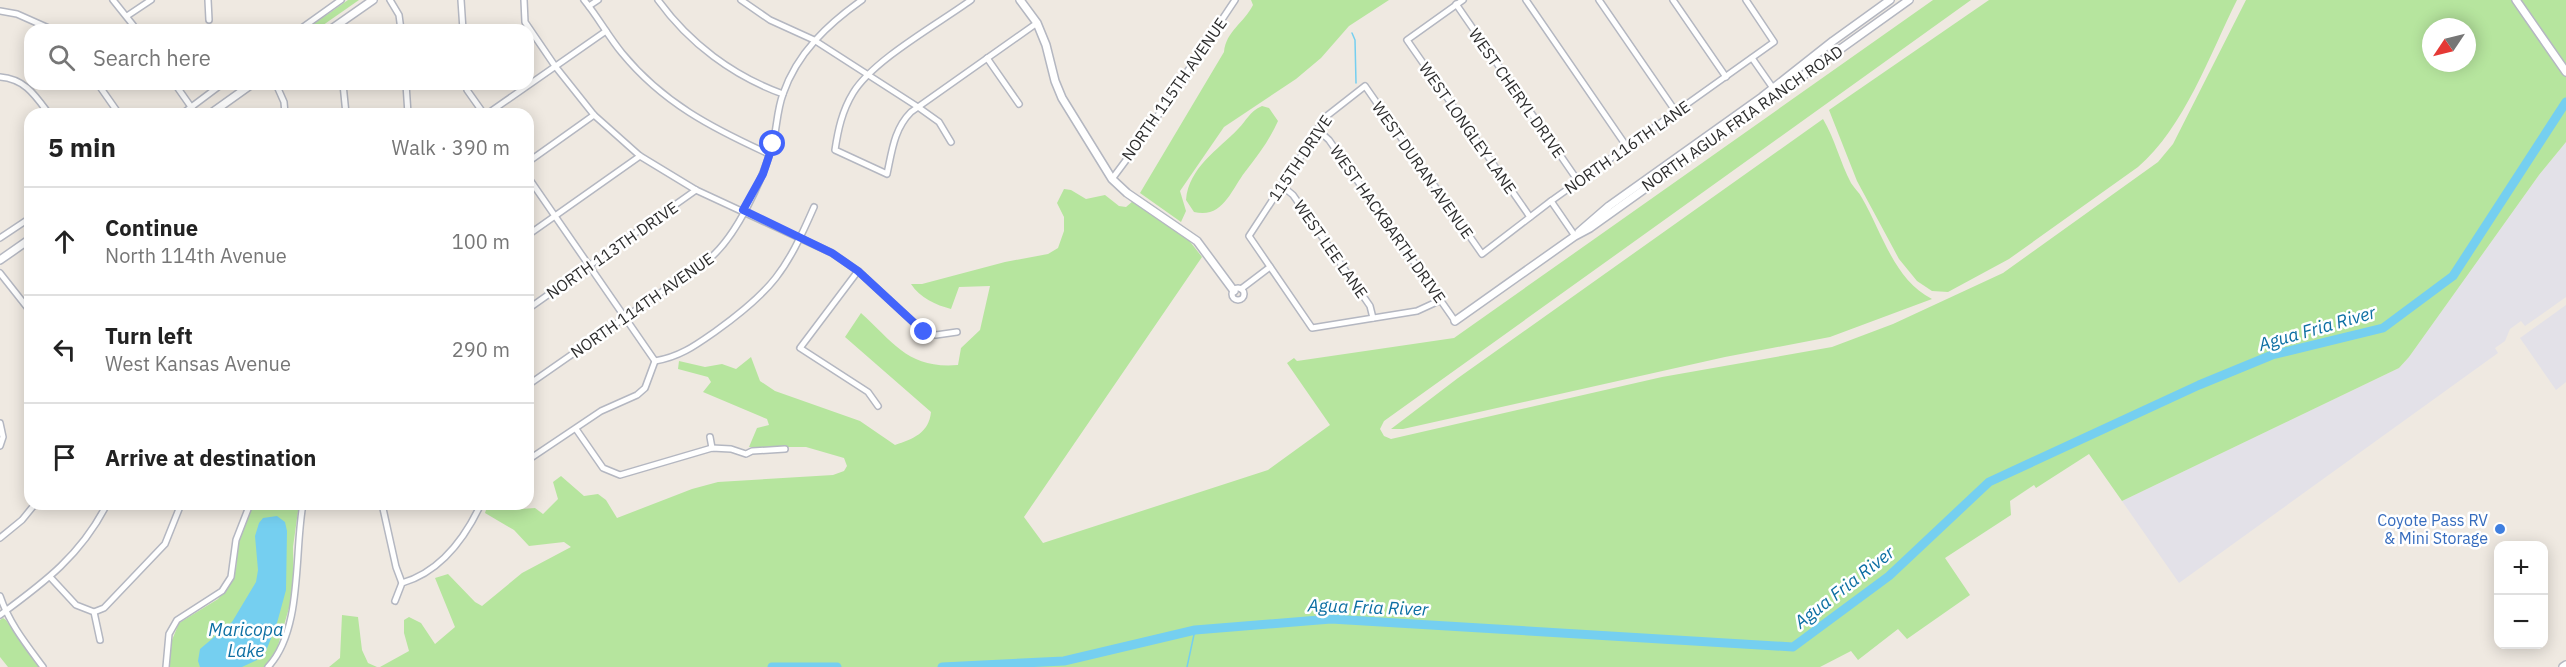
<!DOCTYPE html>
<html lang="en">
<head>
<meta charset="utf-8">
<style>
	body { margin:0; font-family:"IBM Plex Sans",sans-serif; background:#f6f6f6; color:#222 }
	.controls { position:absolute; right:18px; bottom:18px; display:grid; overflow:hidden; border-radius:12px; box-shadow:0 3px 15px #0003 }
	.controls button { width:54px; height:54px; display:grid; place-items:center; padding:0; border:0; border-bottom:2px solid #e0e0e0; background:#fff; color:#222; font:30px sans-serif }
	.compass { position:absolute; left:2422px; top:18px; width:54px; height:54px; border-radius:50%; background:#fff; box-shadow:0 3px 15px #0003; rotate:235deg }
	.stop { position:absolute; width:18px; height:18px; margin:-14px; border:4px solid #4264fb; border-radius:50%; background:#fff }
	.stop.end { background:#4264fb; border-color:#fff; box-shadow:0 2px 6px #0008 }
	.list { margin:0; padding:0; list-style:none }
	h2 { display:flex; justify-content:space-between; align-items:center; height:78px; margin:0; padding:0 24px; font-size:26px }
	h2 small { font-size:20px; font-weight:400; color:#767676 }
	.list li { display:grid; grid-template-columns:39px 1fr auto; gap:18px; align-items:center; box-sizing:border-box; height:108px; padding:0 24px; border-top:2px solid #e0e0e0 }
	.list b { display:block; font-size:22px; white-space:nowrap }
	.list p { margin:0; font-size:20px; white-space:nowrap; color:#767676 }
	.list em { font-size:20px; font-style:normal; color:#767676 }
	.icon { flex:none; width:33px; height:33px; fill:none; stroke:currentColor; stroke-width:2; stroke-linecap:round; stroke-linejoin:round }
	.map { position:relative; flex:none; width:2566px; height:667px; overflow:hidden }
	.search { position:absolute; background:#fff; box-shadow:0 3px 15px #0003; left:24px; top:24px; width:510px; height:66px; display:flex; align-items:center; gap:15px; box-sizing:border-box; padding:0 21px; border-radius:18px; color:#767676; font-size:22px }
	.panel { position:absolute; background:#fff; box-shadow:0 3px 15px #0003; left:24px; top:108px; width:510px; height:402px; border-radius:18px }
	.map>svg:first-child { display:block }
	.industrial { fill:#e3e1e8 }
	.green { fill:#b6e59e; fill-rule:evenodd }
	.water { fill:#75cff0 }
	.lines { fill:none; stroke-linecap:round; stroke-linejoin:round }
	.stream { stroke:#75cff0; stroke-width:1.5 }
	.river { stroke:#75cff0; stroke-width:9 }
	.street-casing { stroke:#b4b7c1; stroke-width:8 }
	.secondary-casing { stroke:#b4b7c1; stroke-width:10 }
	.street { stroke:#fff; stroke-width:5 }
	.secondary { stroke:#fff; stroke-width:7 }
	.route { stroke:#4264fb; stroke-width:8 }
	.shop-dot { fill:#3f7fe0; stroke:#fff; stroke-width:2 }
	.labels { text-anchor:middle; dominant-baseline:central; stroke-width:5; stroke-linejoin:round; paint-order:stroke }
	.street-label { font-size:16px; fill:#2e2e2e; stroke:#fff }
	.shop-label { font-size:16px; fill:#366cbe; stroke:#fff; text-anchor:end }
	.water-label { font-size:18px; font-style:italic; fill:#0d6fa3; stroke:#fff }
</style>
</head>
<body>
<div class="map">
<svg width="2566" height="667" viewBox="0 0 2566 667">
	<rect width="100%" height="100%" fill="#efe9e1"/>
	<g class="industrial">
		<path d="M2566,142V297L2525,326L2521,321L2510,329L2505,341L2495,348L2498,353L2179,583L2122,501L2399,368L2409,357L2539,175Z"/>
		<path d="M2566,305V382L2556,390L2520,338Z"/>
	</g>
	<g class="green">
		<path d="M348,0H359L316,30H305Z"/>
		<path d="M1251,0H1389L1349,26L1321,58L1296,79L1224,127L1180,191L1186,211L1181,222L1140,193L1224,52C1226,31 1244,23 1253,5Z"/>
		<path d="M1933,0H1971L1384,421L1380,429L1384,436L1391,439L1662,377L1832,347L1893,324L2003,273L2158,162L2173,144L2246,0H2566V142L2539,175L2409,357L2399,368L2122,501L2089,454L2036,488L2034,485L2010,501L2011,515L1945,558L1970,595L1907,639L1898,629L1858,660L1851,651L1820,667H380L409,651L404,633V620L409,617L421,623L435,644L455,627L435,578L448,574L475,602L482,606L522,573L571,547L564,542L529,546L514,530L485,513L488,504H499L507,510L535,508L543,514L558,499L553,482L561,476L584,496L598,494L606,500L617,518L692,489L718,482L833,475L844,471L847,466L844,458L806,447H749L757,428L769,425L767,419L703,392L711,382L708,377L678,369L679,361L705,367L722,364L736,369L751,357L760,381L775,391L860,421L895,445C913,439 929,433 931,412L845,337L861,313C895,344 909,369 958,365L961,348L980,330L990,286L959,287L951,309C936,305 920,298 911,284H922L1005,262L1048,254L1058,248L1064,231V217L1057,203L1064,189L1071,190L1086,199L1105,195L1119,206L1126,207L1133,201L1188,239L1202,257L1024,517L1043,543L1268,470L1330,425L1287,363L1294,358L1297,361L1454,338ZM2431,27H2467V63H2431Z"/>
		<path d="M1989,0H2237C2210,54 2184,128 2138,167L2009,259L1948,292L1932,291L1917,281L1899,259L1857,181L1829,110Z"/>
		<path d="M1262,106L1269,108L1278,121C1269,141 1258,155 1245,172C1231,190 1223,219 1194,212L1186,200C1189,167 1218,150 1238,129C1247,120 1249,112 1262,106Z"/>
		<path d="M1823,119C1835,139 1840,162 1851,183C1854,188 1859,192 1862,198C1882,232 1894,280 1932,299L1830,337L1725,357L1403,429H1391L1458,378Z"/>
		<path d="M253,504H299L293,547L294,591L277,649L265,667H169L172,640L179,623L218,599L232,582L236,569L238,541Z"/>
		<path d="M342,615L358,617L362,650L368,663L377,667H329L340,658Z"/>
		<path d="M3,618L6,620L39,667H8L0,657V620Z"/>
	</g>
	<path class="water" d="M277,516L285,522L287,531L286,590L277,623L266,651L257,660L242,667H200L198,661L200,649L232,622L256,582L258,570L255,536L259,523L263,518Z"/>
	<g class="lines">
		<g class="stream">
			<path d="M1352,33L1355,40L1356,83"/>
			<path d="M1187,667L1195,630"/>
		</g>
		<g class="river">
			<path d="M772,667H837"/>
			<path d="M942,667L1064,661L1195,630L1331,619L1793,647L1889,576L1989,482L2199,385L2272,355L2383,328L2453,276L2566,102"/>
		</g>
		<g class="street-casing">
			<g id="street">
				<path d="M113,0L137,30"/>
				<path d="M208,0L209,20"/>
				<path d="M390,0L399,15L401,30"/>
				<path d="M461,0L463,30"/>
				<path d="M524,0L525,22L555,66L594,115L640,156L696,190L832,253L858,271L924,332L936,335L957,332"/>
				<path d="M584,0C598,17 608,36 622,53C663,103 712,128 769,154"/>
				<path d="M658,0C689,43 733,76 783,94"/>
				<path d="M741,0L770,20L814,40L918,107L939,122L951,142"/>
				<path d="M971,0C938,24 873,60 853,93C842,111 838,130 835,150L887,174C892,151 894,129 911,112L1037,23"/>
				<path d="M1463,0L1407,40L1530,217"/>
				<path d="M1526,0L1627,147"/>
				<path d="M1599,0L1676,112"/>
				<path d="M1673,0L1726,77"/>
				<path d="M1456,4L1578,181"/>
				<path d="M589,6L598,0"/>
				<path d="M0,11L17,14L53,30"/>
				<path d="M127,16L151,0"/>
				<path d="M299,30L341,0"/>
				<path d="M987,58L1019,104"/>
				<path d="M1752,58L1775,91"/>
				<path d="M0,77C25,79 35,95 49,114"/>
				<path d="M98,84L119,114"/>
				<path d="M175,84L196,114"/>
				<path d="M276,84L284,102L285,114"/>
				<path d="M343,84L346,114"/>
				<path d="M406,84L408,114"/>
				<path d="M467,84V90L484,114"/>
				<path d="M182,114L222,84"/>
				<path d="M487,114L606,31"/>
				<path d="M1317,129L1329,140L1455,321"/>
				<path d="M528,162L594,115"/>
				<path d="M528,177L655,361"/>
				<path d="M1112,179L1147,132L1235,0"/>
				<path d="M1281,185L1293,195L1370,306L1373,318"/>
				<path d="M1551,201L1575,236"/>
				<path d="M528,235L640,156"/>
				<path d="M0,238L30,218"/>
				<path d="M858,271L800,348L868,392L878,406"/>
				<path d="M0,273L30,311"/>
				<circle cx="1238" cy="294" r="6"/>
				<path d="M1241,289L1270,267"/>
				<path d="M1441,300L1417,311L1312,328L1249,236L1328,115L1365,86L1482,254L1551,201L1774,42L1746,0"/>
				<path d="M528,309L696,190"/>
				<path d="M655,361C680,357 696,345 716,331C773,290 786,271 814,207"/>
				<path d="M528,385L709,259C737,236 763,179 773,143C777,127 777,110 783,94C797,53 828,24 862,0"/>
				<path d="M0,423L3,437L0,446"/>
				<path d="M576,429L603,468L620,475L712,448L731,449L746,454L752,451L785,449"/>
				<path d="M710,437L712,448"/>
				<path d="M528,460L601,411L637,395L645,388L655,361"/>
				<path d="M382,504L396,567L402,583"/>
				<path d="M0,538L22,520L35,504"/>
				<path d="M51,578L76,605L94,612L100,640"/>
				<path d="M0,596C9,623 26,644 43,667"/>
				<path d="M395,601L402,583C440,572 465,538 481,504"/>
				<path d="M94,612L104,608L165,544L181,504"/>
				<path d="M0,615C45,582 81,555 107,504"/>
				<path d="M166,667L169,634L177,620L222,591L231,577L236,540L250,504"/>
				<path d="M268,667C303,630 294,552 303,504"/>
			</g>
		</g>
		<g class="secondary-casing">
			<g id="secondary">
				<path d="M1020,0L1037,23L1046,45L1055,81L1062,98L1112,179L1127,193L1197,241L1234,291"/>
				<path d="M2516,0L2566,72"/>
				<path d="M330,30L373,0"/>
				<path d="M210,114L252,84"/>
				<path d="M1579,232L1609,206L1762,97L1833,41L1890,0"/>
				<path d="M0,260L30,239"/>
				<path d="M1455,321L1575,236L1590,228L1909,0"/>
				<path d="M2563,667L2566,665"/>
			</g>
		</g>
		<use href="#street" class="street"/>
		<use href="#secondary" class="secondary"/>
	</g>
	<g class="lines">
		<path class="route" d="M773,144L763,174L743,210L832,253L858,271L924,332"/>
	</g>
	<circle class="shop-dot" cx="2500" cy="529" r="6"/>
	<g class="labels">
		<g class="street-label">
			<text transform="translate(1174 89) rotate(-55)">NORTH 115TH AVENUE</text>
			<text transform="translate(1517 93) rotate(55)">WEST CHERYL DRIVE</text>
			<text transform="translate(1742 118) rotate(-35)">NORTH AGUA FRIA RANCH ROAD</text>
			<text transform="translate(1468 128) rotate(55)">WEST LONGLEY LANE</text>
			<text transform="translate(1627 147) rotate(-35)">NORTH 116TH LANE</text>
			<text transform="translate(1300 158) rotate(-56)">115TH DRIVE</text>
			<text transform="translate(1423 170) rotate(55)">WEST DURAN AVENUE</text>
			<text transform="translate(1388 224) rotate(55)">WEST HACKBARTH DRIVE</text>
			<text transform="translate(1331 249) rotate(55)">WEST LEE LANE</text>
			<text transform="translate(612 250) rotate(-35)">NORTH 113TH DRIVE</text>
			<text transform="translate(642 305) rotate(-35)">NORTH 114TH AVENUE</text>
		</g>
		<g class="shop-label">
			<text x="2488" y="520">Coyote Pass RV<tspan x="2488" dy="18">&amp; Mini Storage</tspan></text>
		</g>
		<g class="water-label">
			<text transform="translate(2317 328) rotate(-16)">Agua Fria River</text>
			<text transform="translate(1844 587) rotate(-38)">Agua Fria River</text>
			<text transform="translate(1368 607) rotate(2)">Agua Fria River</text>
			<text x="246" y="629">Maricopa<tspan x="246" dy="21">Lake</tspan></text>
		</g>
	</g>
</svg>
<div class="controls">
<button>+</button>
<button>−</button>
</div>
<svg class="compass" viewBox="-18 -18 36 36"><path d="M0-13l5 13h-10z" fill="#e53935"/><path d="M0 13l5-13h-10z" fill="#767676"/></svg>
<div class="stop" style="left:773px;top:144px"></div>
<div class="stop end" style="left:924px;top:332px"></div>
<div class="search"><svg class="icon" aria-label="search" viewBox="0 0 24 24"><circle cx="10" cy="10" r="6"/><path d="M15 15l6 6"/></svg>Search here</div>
<section class="panel">
<h2>5 min<small>Walk · 390 m</small></h2>
<ul class="list">
<li><svg class="icon" aria-label="ahead" viewBox="0 0 24 24"><path d="M12 20V5M6 11l6-6 6 6"/></svg><div><b>Continue</b><p>North 114th Avenue</p></div><em>100 m</em></li>
<li><svg class="icon" aria-label="left" viewBox="0 0 24 24"><path d="M17 20v-9H6M10 6l-5 5 5 5"/></svg><div><b>Turn left</b><p>West Kansas Avenue</p></div><em>290 m</em></li>
<li><svg class="icon" aria-label="arrive" viewBox="0 0 24 24"><path d="M6 21V4h12l-3 4 3 4H6"/></svg><div><b>Arrive at destination</b></div></li>
</ul>
</section>
</div>
</body>
</html>
